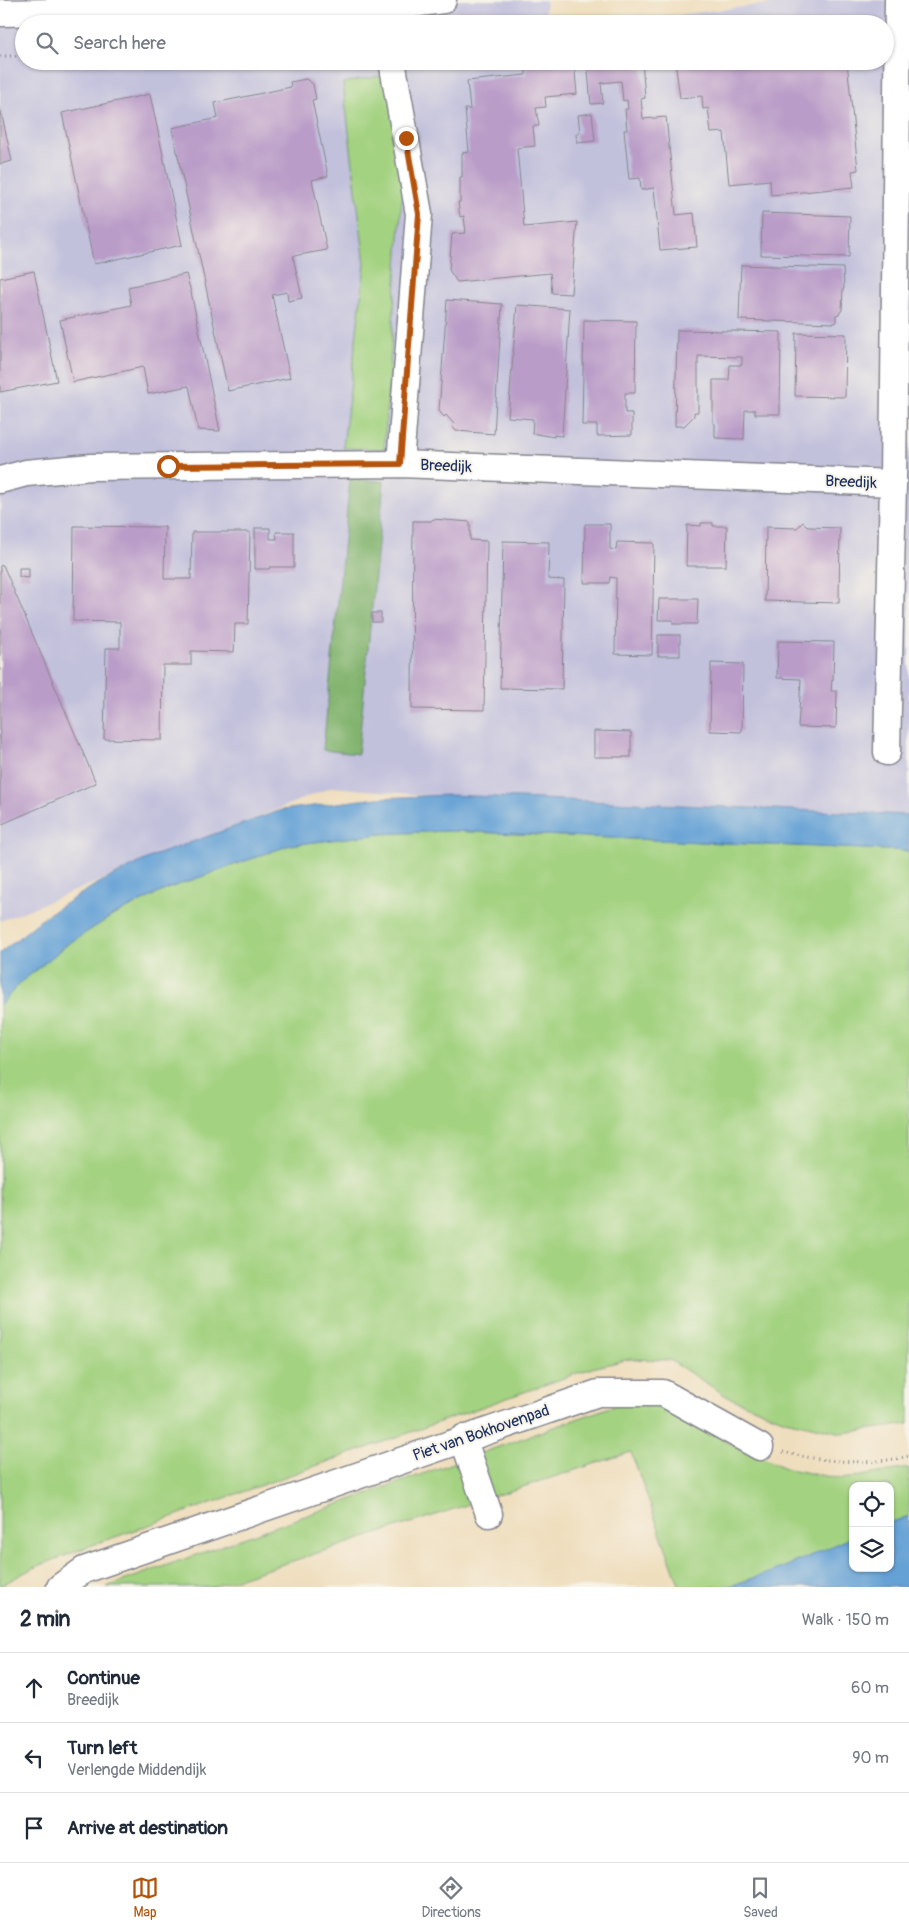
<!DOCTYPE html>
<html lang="en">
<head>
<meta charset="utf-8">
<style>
	body { margin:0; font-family:Pangolin,sans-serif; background:#f6f6f7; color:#1f2937 }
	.controls { position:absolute; right:15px; bottom:15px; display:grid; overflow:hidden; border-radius:10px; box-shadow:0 1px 4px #0004 }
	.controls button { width:45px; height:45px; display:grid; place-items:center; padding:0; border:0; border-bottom:1px solid #e0e1e3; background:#fff; color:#1f2937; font:25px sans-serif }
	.stop { position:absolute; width:15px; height:15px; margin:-11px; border:4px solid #b45309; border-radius:50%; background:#fff }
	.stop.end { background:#b45309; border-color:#fff; box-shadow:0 1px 5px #0008 }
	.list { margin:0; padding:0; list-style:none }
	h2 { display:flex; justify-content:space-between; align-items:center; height:65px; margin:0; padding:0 20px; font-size:21px }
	h2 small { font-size:16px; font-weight:400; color:#747a83 }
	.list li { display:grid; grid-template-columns:32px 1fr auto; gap:15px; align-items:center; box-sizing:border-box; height:70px; padding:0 20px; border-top:1px solid #e0e1e3 }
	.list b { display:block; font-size:19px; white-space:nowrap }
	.list p { margin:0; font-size:16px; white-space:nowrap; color:#747a83 }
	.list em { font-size:16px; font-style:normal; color:#747a83 }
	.icon { flex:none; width:28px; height:28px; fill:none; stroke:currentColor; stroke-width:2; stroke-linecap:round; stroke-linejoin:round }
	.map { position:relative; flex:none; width:909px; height:1587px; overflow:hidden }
	.search { position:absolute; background:#fff; box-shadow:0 1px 4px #0004; left:15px; right:15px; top:15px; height:55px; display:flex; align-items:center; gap:12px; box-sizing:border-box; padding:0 18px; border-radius:28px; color:#747a83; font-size:19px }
	.sheet { height:275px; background:#fff }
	nav { display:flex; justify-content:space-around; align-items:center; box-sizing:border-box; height:70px; border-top:1px solid #e0e1e3; background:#fff; font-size:14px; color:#747a83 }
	nav a { display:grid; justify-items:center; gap:2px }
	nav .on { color:#b45309 }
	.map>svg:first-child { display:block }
	.industrial { fill:#c2c1dc }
	.green { fill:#a3d280; stroke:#5f806f }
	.forest { fill:#82b46e; stroke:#4e7266 }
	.water { fill:#65a1d5; stroke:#40689a }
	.building { fill:#ba9cc8 }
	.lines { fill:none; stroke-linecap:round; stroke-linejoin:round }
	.minor-casing { stroke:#85868e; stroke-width:29 }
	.path { stroke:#85868e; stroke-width:3; stroke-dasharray:1 4; stroke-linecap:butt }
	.minor { stroke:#fff; stroke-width:26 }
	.route { stroke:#b45309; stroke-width:6 }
	.labels { text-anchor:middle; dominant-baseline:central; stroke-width:4; stroke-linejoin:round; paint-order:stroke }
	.street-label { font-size:16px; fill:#1b2f5e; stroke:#f7f3e8 }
</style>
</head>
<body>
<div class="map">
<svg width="909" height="1587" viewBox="0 0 909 1587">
	<rect width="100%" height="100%" fill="#f7f3e8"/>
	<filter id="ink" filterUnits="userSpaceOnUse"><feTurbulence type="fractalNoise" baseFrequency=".02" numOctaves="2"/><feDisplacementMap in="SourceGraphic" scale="10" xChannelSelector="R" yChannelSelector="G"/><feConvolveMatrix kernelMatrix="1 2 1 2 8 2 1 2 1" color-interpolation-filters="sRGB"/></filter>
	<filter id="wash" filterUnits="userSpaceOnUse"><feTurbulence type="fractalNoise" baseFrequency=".0096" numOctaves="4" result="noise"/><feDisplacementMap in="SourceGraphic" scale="20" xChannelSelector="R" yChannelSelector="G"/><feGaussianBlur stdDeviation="1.12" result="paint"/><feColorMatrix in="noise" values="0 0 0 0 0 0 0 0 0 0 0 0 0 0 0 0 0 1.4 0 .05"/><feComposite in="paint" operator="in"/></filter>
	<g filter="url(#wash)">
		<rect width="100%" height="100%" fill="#efdebd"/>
		<path class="industrial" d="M0,0H546L544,24H24V61H885V24H606L799,0H909V839L332,787L0,921Z"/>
		<g class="green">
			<path d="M397,73L404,168L384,449L343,448L365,264L343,83Z"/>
			<path d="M449,831L909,851V1424L842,1433L785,1420L728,1397L670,1360L630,1359L592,1368L87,1547L33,1568L0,1586V1005L20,983L68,944L112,916L167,889L290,845L380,834Z"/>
			<path d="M657,1396L731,1444L788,1469L842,1479L909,1468V1516L890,1523V1486H853V1537L780,1569L727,1587H680L631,1452L212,1587H106L627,1401Z"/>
		</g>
		<path class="forest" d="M350,480L384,481L358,754L323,750Z"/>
		<g class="water">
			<path d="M449,795L909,815V851L449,831L380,834L290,845L167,889L112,916L68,944L20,983L0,1005V953L47,915L95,885L153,856L281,810L377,798Z"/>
			<path d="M909,1516V1587H727L780,1569L853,1537V1568H890V1523Z"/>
		</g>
		<g id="blocks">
			<g class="building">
				<path d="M574,61L577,94L545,97L546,107L536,108L539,126H533L535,146L517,148L524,227L577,222L571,294L552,293L550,273L457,282L449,270L452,234L466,233L464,216L460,217L458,202H460V177H462V153L469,152L465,109H470L467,81L526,75V71H527L526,62Z"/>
				<path d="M587,61H642L645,98L641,99L643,119L666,117L676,215L694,213L697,247L660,250L654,188L641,190L640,178L629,179L624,130H627L625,109H628L627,100L623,101L621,81L601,83L603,103L591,104Z"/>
				<path d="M675,61H847L858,170L852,171L854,187L771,195L770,180L729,184L724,132L711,133L708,108L703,109L702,96L680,98Z"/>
				<path d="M306,79L313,84L316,99L312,100L328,176L312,180L327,250L293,256L302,298L288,301L287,292L272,295L290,378L228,391L172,128L218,118L215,103L291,87L290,82Z"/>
				<path d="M150,94L182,245L94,264L62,113Z"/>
				<path d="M0,107L12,161L0,164Z"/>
				<path d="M592,113L595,141L577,143L576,134L580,133L578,115Z"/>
				<path d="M762,213L850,216L849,257L761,255Z"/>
				<path d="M741,265L843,268L844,289H843L842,310L839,314L836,315V323L739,320Z"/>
				<path d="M34,271L57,381L0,392V278Z"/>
				<path d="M186,274L191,292L220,431L198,430L189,386L148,394L143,367L73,382L60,320L131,305L128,287Z"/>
				<path d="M447,300L502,304L494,434L456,431L452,426L454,424L446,415L444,417L439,411Z"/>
				<path d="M517,305L570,309L562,436L554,435V437L532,433L533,419L508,417Z"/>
				<path d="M584,320L636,321L635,393H625V413H632V435L597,436V425H582Z"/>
				<path d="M677,330L781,332L780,414H755V410H745L744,439L715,438V424L713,423V380H729L730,365H742V357L698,356V412H694V416L684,426H675Z"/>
				<path d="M796,333L846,334L845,397L795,396Z"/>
				<path d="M433,519L470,522V540L487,541L484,710L412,709L413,521H431Z"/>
				<path d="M803,522L808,527L840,528L839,603L765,601L766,527L797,528Z"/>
				<path d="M701,523H713V526H727L726,566H686L687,525L701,526Z"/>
				<path d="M585,524H610V549L616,550L617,542L654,543L652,655L615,654L616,578L610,577L609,583H584Z"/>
				<path d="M74,526L165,527L164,579H191L192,532H250L248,624H235L234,652L191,651V665H163L162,740L104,739L106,648H120V622L73,621Z"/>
				<path d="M255,528H270V539H277L276,532H294V567H270L269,569H255Z"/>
				<path d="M503,541L549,542L548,579L564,580L562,689L500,688Z"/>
				<path d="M3,565L96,783L0,825V566Z"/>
				<path d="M19,568H29V578L19,577Z"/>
				<path d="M659,599H698L697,624H673V620H658Z"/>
				<rect x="372" y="613" width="9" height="9"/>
				<rect x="658" y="635" width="22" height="21"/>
				<path d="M778,641L834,642L833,680H832L831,691H837L836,728L798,727L801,679L777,678Z"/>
				<path d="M711,663L743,664L742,732L710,731Z"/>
				<path d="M594,731L631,732V757H594Z"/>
			</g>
		</g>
	</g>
	<g filter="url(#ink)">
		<use href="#blocks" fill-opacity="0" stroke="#85868e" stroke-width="1"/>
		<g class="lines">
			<g class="minor-casing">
				<g id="minor">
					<path d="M0,13L396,6L443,0"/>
					<path d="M392,61L419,214L400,464"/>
					<path d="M0,480L26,473L91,467L400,464L893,483"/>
					<path d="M887,752L893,483L898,0"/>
					<path d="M463,1438L489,1514"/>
					<path d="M60,1587L84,1570L598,1393H663L760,1447"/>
				</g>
			</g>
			<g class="path">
				<path d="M0,56H24"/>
				<path d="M783,1452C824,1462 868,1466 909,1456"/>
			</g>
			<use href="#minor" class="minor"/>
		</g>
	</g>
	<g class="lines" filter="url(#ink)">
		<path class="route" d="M168,466L400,464L419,214L406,138"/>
	</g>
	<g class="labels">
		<g class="street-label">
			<text transform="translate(446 466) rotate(2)">Breedijk</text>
			<text transform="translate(851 482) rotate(2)">Breedijk</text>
			<text transform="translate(481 1433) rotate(-19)">Piet van Bokhovenpad</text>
		</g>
	</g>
</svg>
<div class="controls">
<button><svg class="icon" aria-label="locate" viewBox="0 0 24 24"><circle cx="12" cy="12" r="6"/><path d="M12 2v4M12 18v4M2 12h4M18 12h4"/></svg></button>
<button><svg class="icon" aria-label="layers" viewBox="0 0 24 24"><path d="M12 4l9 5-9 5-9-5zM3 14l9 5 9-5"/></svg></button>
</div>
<div class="stop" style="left:168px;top:466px"></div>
<div class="stop end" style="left:406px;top:138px"></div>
<div class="search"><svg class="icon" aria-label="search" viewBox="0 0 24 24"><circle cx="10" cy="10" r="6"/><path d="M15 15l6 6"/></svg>Search here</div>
</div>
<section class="sheet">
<h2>2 min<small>Walk · 150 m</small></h2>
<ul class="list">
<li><svg class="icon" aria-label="ahead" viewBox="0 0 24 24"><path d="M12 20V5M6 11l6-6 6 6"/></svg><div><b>Continue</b><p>Breedijk</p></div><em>60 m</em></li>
<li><svg class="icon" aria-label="left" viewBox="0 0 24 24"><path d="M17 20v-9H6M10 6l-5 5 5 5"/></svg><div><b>Turn left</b><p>Verlengde Middendijk</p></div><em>90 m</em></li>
<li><svg class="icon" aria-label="arrive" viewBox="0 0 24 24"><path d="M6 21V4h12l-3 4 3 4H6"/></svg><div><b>Arrive at destination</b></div></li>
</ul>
</section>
<nav>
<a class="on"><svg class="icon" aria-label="map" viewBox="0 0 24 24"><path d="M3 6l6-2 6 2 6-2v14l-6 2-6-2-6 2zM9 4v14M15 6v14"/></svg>Map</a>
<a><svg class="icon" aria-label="directions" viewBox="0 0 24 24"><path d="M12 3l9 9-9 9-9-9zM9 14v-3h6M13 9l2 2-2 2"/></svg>Directions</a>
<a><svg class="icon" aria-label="saved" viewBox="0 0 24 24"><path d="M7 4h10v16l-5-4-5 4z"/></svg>Saved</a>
</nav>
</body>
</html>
